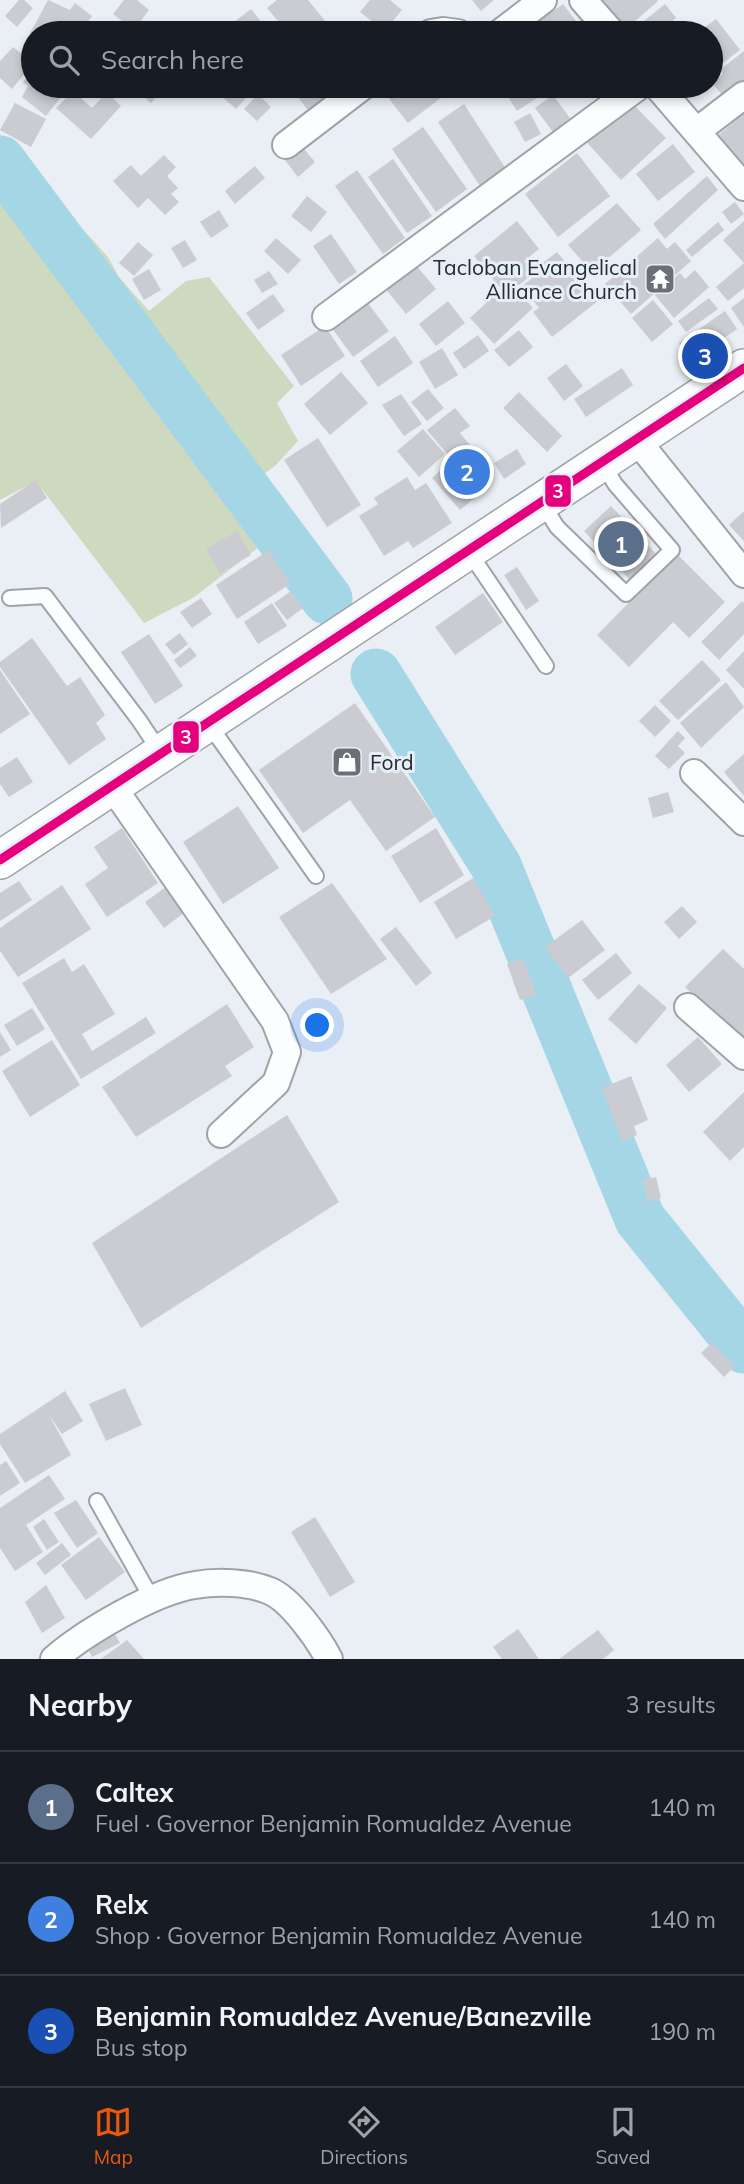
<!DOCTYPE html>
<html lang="en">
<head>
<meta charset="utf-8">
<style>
	body { margin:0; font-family:Mulish,sans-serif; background:#242831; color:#f1f3f6 }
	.you { position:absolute; left:318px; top:1026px; width:24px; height:24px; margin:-18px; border:5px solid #fff; border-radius:50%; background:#1a73e8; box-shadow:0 0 0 10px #1a73e833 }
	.badge { display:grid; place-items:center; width:46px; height:46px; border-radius:50%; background:#ea580c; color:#fff; font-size:23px; font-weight:700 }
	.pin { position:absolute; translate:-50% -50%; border:4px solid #fff; box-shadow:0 2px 7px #0006 }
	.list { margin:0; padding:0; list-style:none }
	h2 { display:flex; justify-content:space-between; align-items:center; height:91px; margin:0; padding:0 28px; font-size:30px }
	h2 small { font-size:23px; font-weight:400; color:#9ea1a6 }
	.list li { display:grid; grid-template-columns:46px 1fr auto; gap:21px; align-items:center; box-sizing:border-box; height:112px; padding:0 28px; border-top:2px solid #363941 }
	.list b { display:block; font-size:26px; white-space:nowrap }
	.list p { margin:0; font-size:23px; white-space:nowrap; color:#9ea1a6 }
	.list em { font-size:23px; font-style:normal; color:#9ea1a6 }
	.icon { flex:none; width:38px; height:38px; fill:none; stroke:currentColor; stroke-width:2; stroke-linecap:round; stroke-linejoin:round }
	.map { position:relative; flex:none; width:744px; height:1659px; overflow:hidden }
	.search { position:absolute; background:#171b24; box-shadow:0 4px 10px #0003; left:21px; right:21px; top:21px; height:77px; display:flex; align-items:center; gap:18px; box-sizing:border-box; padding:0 24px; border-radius:38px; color:#9ea1a6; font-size:26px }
	.sheet { height:427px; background:#171b24 }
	nav { display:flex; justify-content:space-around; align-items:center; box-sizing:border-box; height:98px; border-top:2px solid #363941; background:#171b24; font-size:19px; color:#9ea1a6 }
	nav a { display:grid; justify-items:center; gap:4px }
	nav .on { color:#ea580c }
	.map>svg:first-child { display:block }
	.forest { fill:#cddac0 }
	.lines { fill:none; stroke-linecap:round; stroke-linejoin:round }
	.stream { stroke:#a5d6e5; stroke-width:9 }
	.river { stroke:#a5d6e5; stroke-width:51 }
	.building { fill:#caccd1 }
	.lane-casing { stroke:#9fa3a7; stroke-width:18 }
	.street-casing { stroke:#9fa3a7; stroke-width:30 }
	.secondary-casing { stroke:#9fa3a7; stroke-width:40 }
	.lane { stroke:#fcfdfe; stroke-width:14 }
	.street { stroke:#fcfdfe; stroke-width:26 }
	.secondary { stroke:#fcfdfe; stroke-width:37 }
	.bus-1-casing { stroke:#e6eff9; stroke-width:14 }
	.bus-1 { stroke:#e5007d; stroke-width:9 }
	.labels { text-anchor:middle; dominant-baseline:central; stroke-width:6; stroke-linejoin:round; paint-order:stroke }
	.poi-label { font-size:21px; fill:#282c2f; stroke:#e6eff9; text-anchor:end }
	.line-badge { stroke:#e6eff9; stroke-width:2.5 }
	.badge-label { font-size:19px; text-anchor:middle; font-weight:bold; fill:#fff }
</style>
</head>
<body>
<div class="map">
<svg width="744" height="1659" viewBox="0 0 744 1659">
	<rect width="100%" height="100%" fill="#eaeff5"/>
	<path class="forest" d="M0,134L20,160L108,257L119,277L149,311L186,281L209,277L294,386L277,403L298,441L275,466L228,500L259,547L193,598L144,623L36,481L0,500Z"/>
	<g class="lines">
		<g class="stream">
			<path d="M327,599L329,603"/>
			<path d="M375,672L376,674"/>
		</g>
		<g class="river">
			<path d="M0,161L327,599"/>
			<path d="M376,674L496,866L640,1219L744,1348"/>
		</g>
	</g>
	<g class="building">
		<path d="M19,0H24L33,8L17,27L5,16Z"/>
		<path d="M48,0L70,10L75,3L92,16L79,33H33V39L28,37Z"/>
		<path d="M124,0H137L149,10L134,30L113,14Z"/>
		<path d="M277,0H308L326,22L312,33H288L267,8Z"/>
		<path d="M370,0H390L402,10L384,31L360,12Z"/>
		<path d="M472,0H494L481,11Z"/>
		<path d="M601,0H657L658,1L626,29Z"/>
		<path d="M563,4L579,25L568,33H548L539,21Z"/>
		<path d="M665,4L676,18L657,33H629Z"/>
		<path d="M251,9L270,33H231L238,27L234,22Z"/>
		<path d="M716,19L740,50L711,72V33H697Z"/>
		<path d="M13,47L33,63L12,89L0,78V61Z"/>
		<path d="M744,51V80L724,97L712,83L723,74L720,70Z"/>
		<path d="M33,69V86H53L51,89L61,97L46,116L22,97L28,86L23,82Z"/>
		<path d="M131,86H166L151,103Z"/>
		<path d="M210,86H257L236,109Z"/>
		<path d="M310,86H333L341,96L313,117L297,96Z"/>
		<path d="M379,86H446L450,91L408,123Z"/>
		<path d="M501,86H538L543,94L517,111Z"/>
		<path d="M582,86H602L589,95Z"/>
		<path d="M73,91L92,108L107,92L121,106L91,139L56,108Z"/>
		<path d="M258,94L271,107L257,121L244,109Z"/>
		<path d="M553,95L570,118L553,132L535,108Z"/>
		<path d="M630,101L666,138L621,180L583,138Z"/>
		<path d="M15,103L46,119L31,147L0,130Z"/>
		<path d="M464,104L506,169L480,186L438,122Z"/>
		<path d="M530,113L541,134L525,142L514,122Z"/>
		<path d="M744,113V173L714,139Z"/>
		<path d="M423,127L467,189L436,212L392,149Z"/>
		<path d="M298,142L315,162L298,177L281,155Z"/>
		<path d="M673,144L695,172L658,201L636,174Z"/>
		<path d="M577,153L610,196L558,237L525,194Z"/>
		<path d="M164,155L176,167L167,176L178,188L171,194L179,202L165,215L148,198L138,208L113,181L131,165L141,176Z"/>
		<path d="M393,159L432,216L407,233L368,177Z"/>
		<path d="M255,166L265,178L235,204L225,191Z"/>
		<path d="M357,170L405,238L383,254L335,186Z"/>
		<path d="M707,176L718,190L665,239L653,224Z"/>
		<path d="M307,196L327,212L311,232L291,216Z"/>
		<path d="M735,202L744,214L731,224L722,212Z"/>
		<path d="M617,203L641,230L592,272L568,245Z"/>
		<path d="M219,210L229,226L211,238L200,222Z"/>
		<path d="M517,221L539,249L524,261L534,273L506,295L474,256Z"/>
		<path d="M744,221V263L723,240Z"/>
		<path d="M718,222L724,230L692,257L686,250Z"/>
		<path d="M331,234L357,272L339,284L313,246Z"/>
		<path d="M276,238L301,260L288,274L264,251Z"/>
		<path d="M658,238L667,249L675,242L691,261L631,314L605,284Z"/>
		<path d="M185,240L197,260L183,268L171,248Z"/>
		<path d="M138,242L153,255L134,276L119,263Z"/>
		<path d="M557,252L598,301L552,337L533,312L539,308L522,286L538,274L535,269Z"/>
		<path d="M744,263V288L728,301L716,287Z"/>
		<path d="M415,264L436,289L406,314L385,288Z"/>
		<path d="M149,269L161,290L144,300L132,279Z"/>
		<path d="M695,270L709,287L674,318L655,295L680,273L685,279Z"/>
		<path d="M269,271L278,284L262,293L254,280Z"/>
		<path d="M516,289L533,308L494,344L470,318L499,291L506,299Z"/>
		<path d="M273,294L285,311L258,330L246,313Z"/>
		<path d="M364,298L389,331L353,357L329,324Z"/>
		<path d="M709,298L718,309L686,332L678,321Z"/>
		<path d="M744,298V327L731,308Z"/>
		<path d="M653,300L673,324L652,342L632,318Z"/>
		<path d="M448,301L465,323L436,346L419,324Z"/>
		<path d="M725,311L737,329L691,361L679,343Z"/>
		<path d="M325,326L345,356L301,386L281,355Z"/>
		<path d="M519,330L533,347L509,367L494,350Z"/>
		<path d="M478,335L489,351L464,369L453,353Z"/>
		<path d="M395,336L413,363L378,387L360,361Z"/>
		<path d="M442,348L458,375L435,389L419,362Z"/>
		<path d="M566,364L583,386L564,401L547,378Z"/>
		<path d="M622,368L633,385L586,417L574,399Z"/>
		<path d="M341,372L368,403L330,435L304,404Z"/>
		<path d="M428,389L444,408L427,421L411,402Z"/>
		<path d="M519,392L562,436L547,452L503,408Z"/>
		<path d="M401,394L422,424L404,436L382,405Z"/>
		<path d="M455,408L470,426L460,433L489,468L471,483L427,430Z"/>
		<path d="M423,429L445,454L419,477L397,451Z"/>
		<path d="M318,438L361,505L327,527L284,460Z"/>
		<path d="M517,449L526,464L504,479L494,463Z"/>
		<path d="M450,462L478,495L460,510L432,478Z"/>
		<path d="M407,477L415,490L426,483L452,523L413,548L408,541L384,556L359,516L378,504L374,498Z"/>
		<path d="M36,480L47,498L1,528L0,504Z"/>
		<path d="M611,506L658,556L631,581L584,531Z"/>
		<path d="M744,511V541L729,525Z"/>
		<path d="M237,531L251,555L220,573L206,549Z"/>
		<path d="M269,550L290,584L237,619L216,585Z"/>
		<path d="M677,554L725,602L689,638L673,622L629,667L597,635Z"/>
		<path d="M517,567L539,601L526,610L504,575Z"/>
		<path d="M291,591L303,608L287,620L274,603Z"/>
		<path d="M483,593L503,622L455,655L435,627Z"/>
		<path d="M201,598L212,614L192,628L180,612Z"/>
		<path d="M742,601L744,603V634L719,660L701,642Z"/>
		<path d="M272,603L287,626L258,644L244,622Z"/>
		<path d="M180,633L188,644L174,655L165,644Z"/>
		<path d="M149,634L183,686L155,704L121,652Z"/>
		<path d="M32,638L67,686L80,677L105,715L96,723L106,739L69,765L0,667V662Z"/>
		<path d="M190,647L197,656L180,668L174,660Z"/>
		<path d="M744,651V689L726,670Z"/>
		<path d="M702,660L721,680L678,720L659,701Z"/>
		<path d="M0,670L30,714L0,734Z"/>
		<path d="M726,682L744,707L701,748L680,723Z"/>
		<path d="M355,703L435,817L386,851L350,800L303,833L259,770Z"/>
		<path d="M655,705L671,721L655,737L639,721Z"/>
		<path d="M678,731L685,738L678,746L685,753L669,769L655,756Z"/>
		<path d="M744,754V796L724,772Z"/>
		<path d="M17,757L33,782L9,797L0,784V768Z"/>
		<path d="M668,792L674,812L653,818L648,798Z"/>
		<path d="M238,806L279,868L223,904L183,842Z"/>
		<path d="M122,828L158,883L107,917L85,884L108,868L94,847Z"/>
		<path d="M436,828L464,875L420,903L391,856Z"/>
		<path d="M473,878L495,916L456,939L434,902Z"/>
		<path d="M19,881L32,900L0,921V893Z"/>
		<path d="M332,883L387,959L331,994L279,917Z"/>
		<path d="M62,885L91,929L18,977L0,951V928Z"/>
		<path d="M166,887L185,912L164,928L145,902Z"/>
		<path d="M682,906L697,922L679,939L664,922Z"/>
		<path d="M582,920L605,950L568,978L545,947Z"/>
		<path d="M396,927L432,973L416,986L380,939Z"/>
		<path d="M723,949L744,969V1046L685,987Z"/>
		<path d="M616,953L632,973L598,1000L582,980Z"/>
		<path d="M64,958L72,972L84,964L115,1014L82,1034L92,1051L146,1017L156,1033L81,1079L22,983Z"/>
		<path d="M523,958L536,994L520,1000L507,964Z"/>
		<path d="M639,984L667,1008L636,1044L608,1019Z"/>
		<path d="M227,1004L254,1047L225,1066L232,1076L136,1137L102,1087Z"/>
		<path d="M32,1008L45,1029L17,1046L4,1025Z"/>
		<path d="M0,1032L11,1050L0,1057Z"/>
		<path d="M698,1037L722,1064L689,1092L666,1065Z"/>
		<path d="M52,1040L80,1085L30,1117L2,1071Z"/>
		<path d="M631,1076L648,1120L634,1126L637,1135L622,1141L602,1088Z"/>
		<path d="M744,1092V1147L730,1161L703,1132Z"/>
		<path d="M287,1115L339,1202L141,1328L92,1243Z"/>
		<path d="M656,1177L661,1198L648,1202L643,1180Z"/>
		<path d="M712,1343L735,1366L724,1377L701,1353Z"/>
		<path d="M125,1388L142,1425L106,1441L89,1404Z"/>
		<path d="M65,1391L83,1421L62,1434L49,1415L71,1455L25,1483L0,1444V1434Z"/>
		<path d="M6,1461L20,1483L0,1496V1465Z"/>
		<path d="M49,1475L65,1499L26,1525L43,1552L15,1571L0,1548V1508Z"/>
		<path d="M76,1500L98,1533L77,1548L54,1513Z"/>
		<path d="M315,1517L355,1582L330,1597L291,1532Z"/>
		<path d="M44,1519L59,1542L47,1550L33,1527Z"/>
		<path d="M99,1537L125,1572L86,1600L61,1565Z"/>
		<path d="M62,1543L71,1555L45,1575L36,1563Z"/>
		<path d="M46,1585L65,1618L42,1633L25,1602Z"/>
		<path d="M518,1629L539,1659H502L493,1647Z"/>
		<path d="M598,1630L614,1650L603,1659H559Z"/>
		<path d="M113,1631L120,1643L92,1657L86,1645Z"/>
		<path d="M127,1640L144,1659H101Z"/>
	</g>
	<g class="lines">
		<g class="lane-casing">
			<g id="lane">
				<path d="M542,503L557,527L626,594L672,550L615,484L602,462"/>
				<path d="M469,552L546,666"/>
				<path d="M10,598L45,596L139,720L161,753"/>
				<path d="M208,723L316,876"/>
				<path d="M97,1501L152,1599"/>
			</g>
		</g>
		<g class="street-casing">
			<g id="street">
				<path d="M583,0L612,33"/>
				<path d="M431,33L443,31L458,33"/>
				<path d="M500,33L543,0"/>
				<path d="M657,86L744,187"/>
				<path d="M697,131L744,95"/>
				<path d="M286,145L363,86"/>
				<path d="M326,317L639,86"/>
				<path d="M636,439L744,574"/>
				<path d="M694,773L744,822"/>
				<path d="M112,786L275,1021L287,1052L276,1083L221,1134"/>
				<path d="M688,1007L744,1056"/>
				<path d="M54,1659C85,1632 155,1591 195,1585C217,1581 249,1582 270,1591C291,1600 318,1638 329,1659"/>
			</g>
		</g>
		<g class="secondary-casing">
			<path id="secondary" d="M0,860L744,368"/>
		</g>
		<use href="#lane" class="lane"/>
		<use href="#street" class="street"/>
		<use href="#secondary" class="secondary"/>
		<g class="bus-1-casing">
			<path id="bus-1" d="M0,860L744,368"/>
		</g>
		<use href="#bus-1" class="bus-1"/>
	</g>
	<defs>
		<g id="temple-square" transform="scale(1.575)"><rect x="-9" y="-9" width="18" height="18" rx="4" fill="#6c7074" stroke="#e6eff9"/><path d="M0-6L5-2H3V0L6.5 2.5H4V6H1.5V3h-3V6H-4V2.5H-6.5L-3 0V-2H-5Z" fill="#fff"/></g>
		<g id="shop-square" transform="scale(1.575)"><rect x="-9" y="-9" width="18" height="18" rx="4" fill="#6c7074" stroke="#e6eff9"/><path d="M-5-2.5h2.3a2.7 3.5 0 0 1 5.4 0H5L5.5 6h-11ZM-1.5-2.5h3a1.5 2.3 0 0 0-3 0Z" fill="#fff"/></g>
	</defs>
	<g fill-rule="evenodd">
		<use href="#temple-square" x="660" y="279"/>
		<use href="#shop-square" x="347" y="762"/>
	</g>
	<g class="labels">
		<g class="poi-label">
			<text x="637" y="267">Tacloban Evangelical<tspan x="637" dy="24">Alliance Church</tspan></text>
			<text x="370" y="762" text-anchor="start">Ford</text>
		</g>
	</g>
	<g class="line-badge">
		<rect x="544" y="474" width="28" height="34" rx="7" fill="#e5007d"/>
		<rect x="172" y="720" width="28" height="34" rx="7" fill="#e5007d"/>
	</g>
	<g class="badge-label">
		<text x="558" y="498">3</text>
		<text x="186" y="744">3</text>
	</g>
</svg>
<div class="you"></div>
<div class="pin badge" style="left:621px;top:544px;background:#5c6f8a">1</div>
<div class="pin badge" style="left:467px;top:472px;background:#3f7fe0">2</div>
<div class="pin badge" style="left:705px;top:356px;background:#1a4fb4">3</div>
<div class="search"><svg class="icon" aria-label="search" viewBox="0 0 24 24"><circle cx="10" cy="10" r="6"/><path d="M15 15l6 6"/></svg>Search here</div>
</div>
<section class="sheet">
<h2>Nearby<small>3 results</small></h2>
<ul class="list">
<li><span class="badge" style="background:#5c6f8a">1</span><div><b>Caltex</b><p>Fuel · Governor Benjamin Romualdez Avenue</p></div><em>140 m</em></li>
<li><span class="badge" style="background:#3f7fe0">2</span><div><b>Relx</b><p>Shop · Governor Benjamin Romualdez Avenue</p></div><em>140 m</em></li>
<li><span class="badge" style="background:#1a4fb4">3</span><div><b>Benjamin Romualdez Avenue/Banezville</b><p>Bus stop</p></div><em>190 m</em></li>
</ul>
</section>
<nav>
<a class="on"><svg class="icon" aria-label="map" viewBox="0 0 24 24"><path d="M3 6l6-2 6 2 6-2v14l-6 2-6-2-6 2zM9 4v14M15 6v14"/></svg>Map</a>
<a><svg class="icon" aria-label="directions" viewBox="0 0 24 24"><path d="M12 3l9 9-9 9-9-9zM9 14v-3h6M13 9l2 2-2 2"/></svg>Directions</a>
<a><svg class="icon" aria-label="saved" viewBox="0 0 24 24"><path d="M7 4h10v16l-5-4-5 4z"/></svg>Saved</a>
</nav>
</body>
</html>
